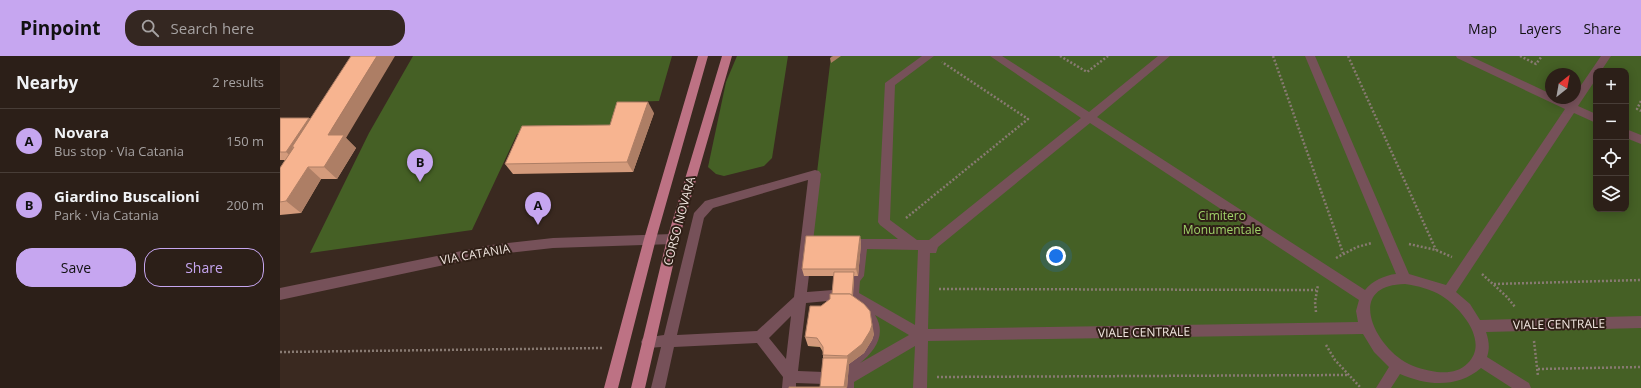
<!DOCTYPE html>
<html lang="en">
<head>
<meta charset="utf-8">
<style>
	body { margin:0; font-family:"Open Sans",sans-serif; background:#342721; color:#f1f3f6 }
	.controls { position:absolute; right:12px; top:12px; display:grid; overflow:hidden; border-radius:8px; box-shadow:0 2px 10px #0003 }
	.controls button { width:36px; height:36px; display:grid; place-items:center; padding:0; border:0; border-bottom:1px solid #483d37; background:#2c1f18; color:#f1f3f6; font:20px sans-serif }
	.compass { position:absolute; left:1265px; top:12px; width:36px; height:36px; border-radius:50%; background:#2c1f18; box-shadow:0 2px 10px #0003; rotate:31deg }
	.you { position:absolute; left:776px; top:200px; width:14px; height:14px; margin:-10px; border:3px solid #fff; border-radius:50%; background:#1a73e8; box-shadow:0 0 0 6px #1a73e833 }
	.badge { display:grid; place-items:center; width:26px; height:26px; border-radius:50%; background:#c6a6f0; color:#111; font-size:13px; font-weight:700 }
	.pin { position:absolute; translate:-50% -33px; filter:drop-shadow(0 1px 2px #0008) }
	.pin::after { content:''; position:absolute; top:21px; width:14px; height:12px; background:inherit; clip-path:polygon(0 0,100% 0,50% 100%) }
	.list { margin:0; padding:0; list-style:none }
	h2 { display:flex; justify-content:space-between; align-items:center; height:52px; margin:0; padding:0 16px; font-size:17px }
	h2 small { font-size:13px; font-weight:400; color:#a6a2a2 }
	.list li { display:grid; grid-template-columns:26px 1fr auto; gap:12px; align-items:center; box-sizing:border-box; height:64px; padding:0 16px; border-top:1px solid #483d37 }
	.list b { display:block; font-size:15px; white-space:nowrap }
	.list p { margin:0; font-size:13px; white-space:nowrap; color:#a6a2a2 }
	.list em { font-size:13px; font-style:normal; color:#a6a2a2 }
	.actions { display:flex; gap:8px; padding:12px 16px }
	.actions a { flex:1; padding:9px 0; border:1px solid #c6a6f0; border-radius:16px; text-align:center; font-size:14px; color:#c6a6f0 }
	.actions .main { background:#c6a6f0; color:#111 }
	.icon { flex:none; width:22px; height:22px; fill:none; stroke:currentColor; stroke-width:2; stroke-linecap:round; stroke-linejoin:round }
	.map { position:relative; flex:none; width:1361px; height:332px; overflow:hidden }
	header { display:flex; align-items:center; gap:24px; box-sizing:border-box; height:56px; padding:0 20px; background:#c6a6f0; color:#111 }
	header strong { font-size:19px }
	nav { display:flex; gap:22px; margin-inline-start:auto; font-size:14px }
	.search { width:280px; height:36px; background:#342721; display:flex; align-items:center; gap:10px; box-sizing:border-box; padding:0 14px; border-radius:16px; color:#a6a2a2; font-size:15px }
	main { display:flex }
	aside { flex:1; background:#2c1f18 }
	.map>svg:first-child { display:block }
	.green { fill:#456025; fill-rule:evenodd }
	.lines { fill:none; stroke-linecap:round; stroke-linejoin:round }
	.path { stroke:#887a72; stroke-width:2.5; stroke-dasharray:2 2; stroke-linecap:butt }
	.minor { fill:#765159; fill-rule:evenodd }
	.major { fill:#bd7284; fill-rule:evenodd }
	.wall { fill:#d49b7c }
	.shaded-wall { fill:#ad7e65 }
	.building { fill:#f7b490; stroke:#ad7e65 }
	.labels { text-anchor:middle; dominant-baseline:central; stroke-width:4; stroke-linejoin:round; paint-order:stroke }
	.park-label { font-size:12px; fill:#a0d269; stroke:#2f1f16 }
	.street-label { font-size:12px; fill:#f1e6e0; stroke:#2f1f16 }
</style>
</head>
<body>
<header>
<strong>Pinpoint</strong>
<div class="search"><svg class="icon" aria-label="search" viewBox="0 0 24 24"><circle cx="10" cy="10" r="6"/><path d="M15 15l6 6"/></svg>Search here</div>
<nav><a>Map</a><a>Layers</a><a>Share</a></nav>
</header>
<main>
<aside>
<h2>Nearby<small>2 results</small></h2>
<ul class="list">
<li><span class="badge">A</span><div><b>Novara</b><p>Bus stop · Via Catania</p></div><em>150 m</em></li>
<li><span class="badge">B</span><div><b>Giardino Buscalioni</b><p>Park · Via Catania</p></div><em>200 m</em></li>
</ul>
<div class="actions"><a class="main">Save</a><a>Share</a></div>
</aside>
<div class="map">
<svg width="1361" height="332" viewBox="0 0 1361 332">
	<rect width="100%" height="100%" fill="#3a2920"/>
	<g class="green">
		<path d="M133,0H392L379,45L345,46L334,77L237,78L192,174L30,197L89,77Z"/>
		<path d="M457,0H508L492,102L484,110L444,120L436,118L428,111L446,26Z"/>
		<path d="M551,0H1361V332H543L546,300L540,291L528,290L533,259L548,256L555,220L529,183ZM1316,15H1346V153H1316ZM1271,18H1295V42H1271Z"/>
	</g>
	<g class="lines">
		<g class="path">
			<path d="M780,0L807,16L828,0"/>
			<path d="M993,0L1063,197"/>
			<path d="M1068,0L1156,194"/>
			<path d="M1240,0L1256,8L1262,0"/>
			<path d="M1361,45L1357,53L1361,55"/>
			<path d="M626,162L748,63L662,6"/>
			<path d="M1129,188L1156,194L1172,201"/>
			<path d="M1056,202L1077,191L1092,187"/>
			<path d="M1202,218L1227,241L1235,251"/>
			<path d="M1214,228L1361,224"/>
			<path d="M659,233L1036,234"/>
			<path d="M1036,256L1035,246L1038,229"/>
			<path d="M1254,285L1258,320"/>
			<path d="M1046,289L1055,304L1081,332"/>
			<path d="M0,296L323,292"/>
			<path d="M1258,313L1361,311"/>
			<path d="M657,321L1067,319"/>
		</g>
		<g class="minor">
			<path d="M642,0H654L615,29L610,164L637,184H649L801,62L710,0H722L809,56L878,0H890L817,61L1085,234C1092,225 1105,219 1116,218L1025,0H1035L1129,218L1166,229L1285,53L1177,2L1176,0H1190L1271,38V42H1281L1290,46L1292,42H1295V38L1321,0H1331L1321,15H1316V23L1298,50L1316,58V67L1294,57L1176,236L1190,248L1200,264L1361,260V272L1206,276C1209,285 1210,292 1207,301L1249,327L1251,332H1232L1201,312C1178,332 1148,330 1120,318L1111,332H1096L1109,311L1094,296L1083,278L648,285L647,332H633L635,290L574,326V332H560L564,304L584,285L587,275L584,264L574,253L576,249C563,241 567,234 568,220L572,215L575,188L577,184L581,183H618L600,169L598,166L605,27ZM810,67L1079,244L1076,255L1078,266L648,273L650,197H656L658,191ZM587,193L638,194L635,269L579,237L580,225L584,220ZM1125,228C1138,230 1151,233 1162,240C1182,253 1209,286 1188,307C1179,316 1169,317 1157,316C1146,314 1135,312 1125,306C1093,287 1066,229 1125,228ZM595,259L629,279L580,307C595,295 607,278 595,259Z"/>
			<path d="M1346,73L1361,79V88L1346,82Z"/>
			<path d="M535,114L539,115L541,118L527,236L553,234L558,236L559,240L558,244L526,247L518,315L544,316L549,317L551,322L549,327L544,328L516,327V332H502L503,321L477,287L394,291L385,332H371L381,291L368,292L363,290L361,286L363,282L384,279L414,157L425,145ZM528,124L514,241L477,275L397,279L424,162L433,152ZM511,260L506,303L489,282Z"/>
			<path d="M393,178L397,179L399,183L397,187L393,188L273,192L211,199L0,244V232L211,189L273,182Z"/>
		</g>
		<g class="major">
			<path d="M418,0H428L376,183L338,332H324L364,183Z"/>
			<path d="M442,0H452L399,183L365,332H351L387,183Z"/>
		</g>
	</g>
	<g class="wall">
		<path d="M374,57L353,116L233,118L225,108L330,69Z"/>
		<path d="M0,62H29L66,82L76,92L57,123H41L21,157L0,159V112L5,104H0Z"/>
		<path d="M580,180L581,188L578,220H574L573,240L594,278L592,284L584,297L569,308L567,332L540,331L543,302V296L540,291L528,290L525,281L541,250L550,243L552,238L554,220H524L522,213Z"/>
	</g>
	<g class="shaded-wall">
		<path d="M97,0H115L66,82L76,92L57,123L44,111L48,79Z"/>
		<path d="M553,0H561L551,7L550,2Z"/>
		<path d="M368,46L374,57L353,116L347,106Z"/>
		<path d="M29,62L38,70L14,91H12L19,98L15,104L6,96Z"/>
		<path d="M28,111L41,123L21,157L6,145Z"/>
		<path d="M580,180L581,188L578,220L576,213Z"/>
		<path d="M574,216V220L572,248L571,244Z"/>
		<path d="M590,255L594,278L592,284L584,297L569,308L567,332H564L568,302L567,300Z"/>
	</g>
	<g class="building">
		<path d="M71,0H97L48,79H64L44,111H28L6,145L0,146V112L14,91H12Z"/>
		<path d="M337,46H368L347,106L225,108L242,70L330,69Z"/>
		<path d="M0,62H29L6,96H0Z"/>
		<path d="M526,180H580L576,213H522Z"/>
		<path d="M554,216H574L572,239L570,238H552Z"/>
		<path d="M550,238H570L584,248L590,255L592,269L590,275L582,288L567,300L543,299V291L537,282L525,281L530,250H541L550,243Z"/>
		<path d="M543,302H568L564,331H540Z"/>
		<path d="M509,331H567L566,332H509Z"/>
	</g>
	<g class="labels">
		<g class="park-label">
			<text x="942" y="159">Cimitero<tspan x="942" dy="14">Monumentale</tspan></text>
		</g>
		<g class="street-label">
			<text transform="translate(399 165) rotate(-75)">CORSO NOVARA</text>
			<text transform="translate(195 198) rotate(-10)">VIA CATANIA</text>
			<text transform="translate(1279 268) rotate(-1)">VIALE CENTRALE</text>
			<text transform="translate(864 276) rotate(-1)">VIALE CENTRALE</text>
		</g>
	</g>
</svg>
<div class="controls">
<button>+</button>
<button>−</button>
<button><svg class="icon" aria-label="locate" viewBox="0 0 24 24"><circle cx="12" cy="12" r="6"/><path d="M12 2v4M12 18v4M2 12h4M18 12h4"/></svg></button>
<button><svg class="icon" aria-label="layers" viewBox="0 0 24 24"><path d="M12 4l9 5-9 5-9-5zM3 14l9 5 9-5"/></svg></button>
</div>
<svg class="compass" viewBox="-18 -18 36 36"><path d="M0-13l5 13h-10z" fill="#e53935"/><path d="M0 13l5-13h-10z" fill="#a6a2a2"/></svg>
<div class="you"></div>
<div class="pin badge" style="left:258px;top:169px">A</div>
<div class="pin badge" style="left:140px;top:126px">B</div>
</div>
</main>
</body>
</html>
